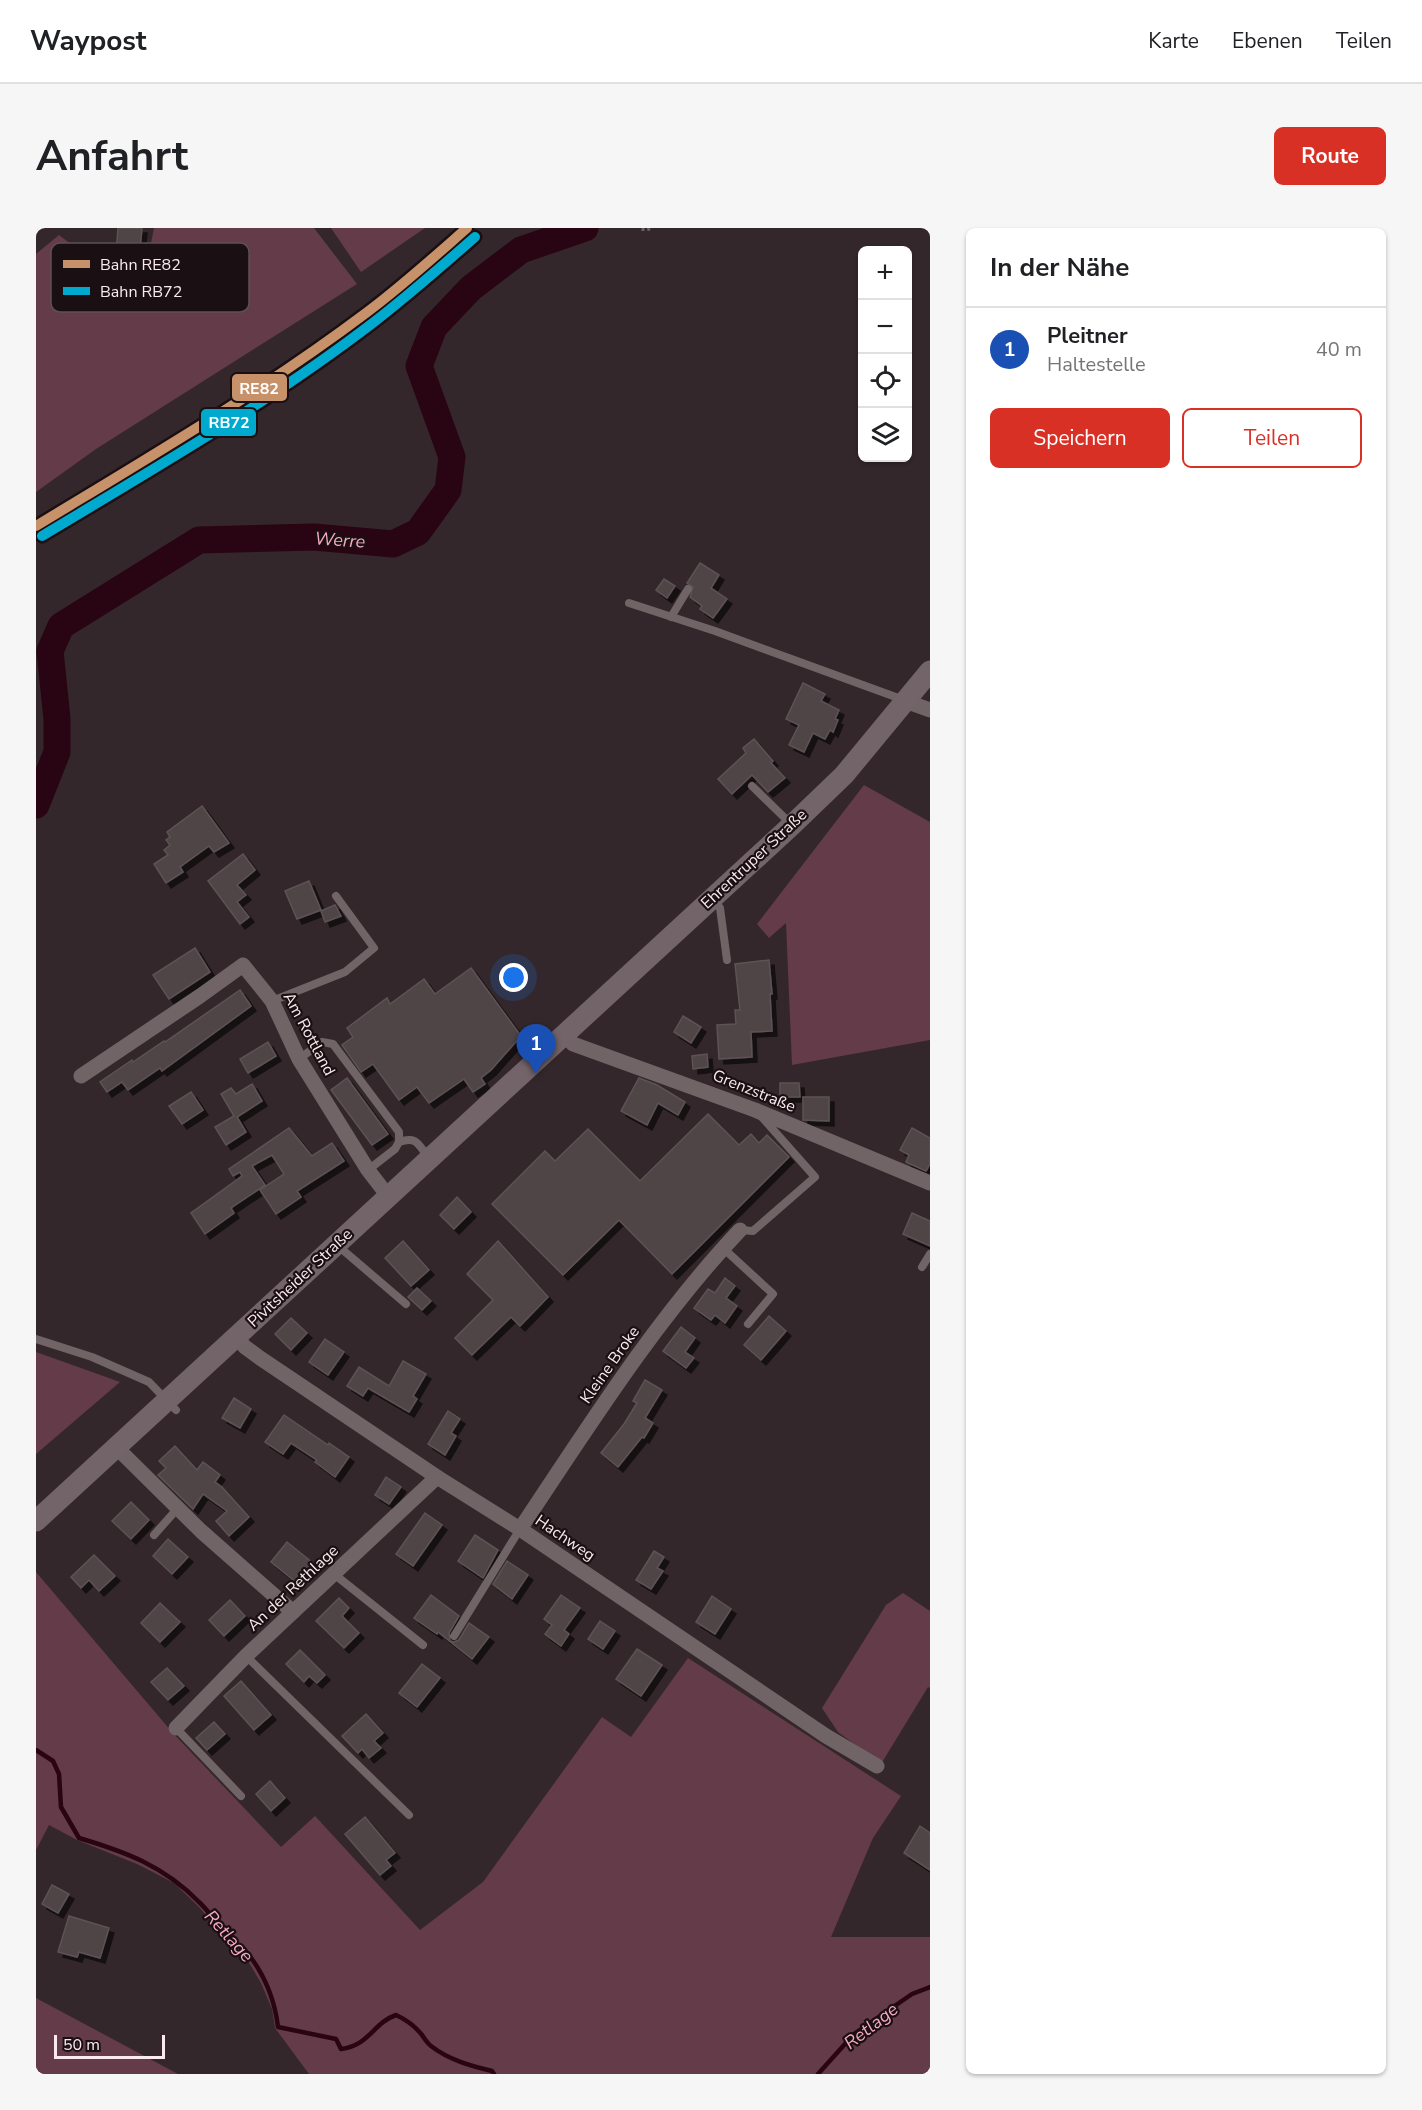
<!DOCTYPE html>
<html lang="de">
<head>
<meta charset="utf-8">
<style>
	body { margin:0; font-family:"Nunito Sans",sans-serif; background:#f6f6f6; color:#202124 }
	.controls { position:absolute; right:18px; top:18px; display:grid; overflow:hidden; border-radius:9px; box-shadow:0 2px 4px #0004 }
	.controls button { width:54px; height:54px; display:grid; place-items:center; padding:0; border:0; border-bottom:2px solid #e0e0e0; background:#fff; color:#202124; font:30px sans-serif }
	.scale { position:absolute; left:18px; bottom:15px; width:111px; box-sizing:border-box; padding-left:6px; border:3px solid #faeaee; border-top:0; font-size:16px; line-height:21px; white-space:nowrap; color:#faeaee; -webkit-text-stroke:4px #1a0f12; paint-order:stroke }
	.you { position:absolute; left:478px; top:750px; width:21px; height:21px; margin:-15px; border:4px solid #fff; border-radius:50%; background:#1a73e8; box-shadow:0 0 0 9px #1a73e833 }
	.badge { display:grid; place-items:center; width:39px; height:39px; border-radius:50%; background:#d93025; color:#fff; font-size:20px; font-weight:700 }
	.pin { position:absolute; translate:-50% -50px; filter:drop-shadow(0 2px 3px #0008) }
	.pin::after { content:''; position:absolute; top:32px; width:21px; height:18px; background:inherit; clip-path:polygon(0 0,100% 0,50% 100%) }
	.list { margin:0; padding:0; list-style:none }
	h2 { display:flex; justify-content:space-between; align-items:center; height:78px; margin:0; padding:0 24px; font-size:26px }
	h2 small { font-size:20px; font-weight:400; color:#757577 }
	.list li { display:grid; grid-template-columns:39px 1fr auto; gap:18px; align-items:center; box-sizing:border-box; height:84px; padding:0 24px; border-top:2px solid #e0e0e0 }
	.list b { display:block; font-size:22px; white-space:nowrap }
	.list p { margin:0; font-size:20px; white-space:nowrap; color:#757577 }
	.list em { font-size:20px; font-style:normal; color:#757577 }
	.actions { display:flex; gap:12px; padding:18px 24px }
	.actions a { flex:1; padding:14px 0; border:2px solid #d93025; border-radius:9px; text-align:center; font-size:21px; color:#d93025 }
	.actions .main { background:#d93025; color:#fff }
	.icon { flex:none; width:33px; height:33px; fill:none; stroke:currentColor; stroke-width:2; stroke-linecap:round; stroke-linejoin:round }
	.map { position:relative; flex:none; width:894px; height:1846px; overflow:hidden; border-radius:9px }
	header { display:flex; align-items:center; gap:36px; box-sizing:border-box; height:84px; padding:0 30px; background:#fff; border-bottom:2px solid #e0e0e0 }
	header strong { font-size:28px }
	nav { display:flex; gap:33px; margin-inline-start:auto; font-size:21px }
	.intro { display:flex; align-items:center; justify-content:space-between; box-sizing:border-box; height:144px; padding:0 36px }
	h1 { margin:0; font-size:42px }
	.button { padding:15px 27px; border-radius:9px; background:#d93025; color:#fff; font-size:21px; font-weight:700 }
	main { display:flex; gap:36px; padding:0 36px }
	aside { flex:1; background:#fff; border-radius:9px; box-shadow:0 2px 4px #0004 }
	.map>svg:first-child { display:block }
	.green { fill:#643b48 }
	.lines { fill:none; stroke-linecap:round; stroke-linejoin:round }
	.stream { stroke:#290413; stroke-width:4.5 }
	.river { stroke:#290413; stroke-width:27 }
	.building { fill:#4f4447; stroke:#5d5255; stroke-width:1.5; filter:url(#shadow) }
	.path { stroke:#6b6164; stroke-width:3; stroke-dasharray:3 4.5; stroke-linecap:butt }
	.lane { stroke:#706467; stroke-width:8 }
	.street { stroke:#706467; stroke-width:15 }
	.secondary { stroke:#736469; stroke-width:21 }
	.rail-1-casing { stroke:#1a0f12; stroke-width:15 }
	.rail-2-casing { stroke:#1a0f12; stroke-width:15 }
	.rail-1 { stroke:#c7916a; stroke-width:10 }
	.rail-2 { stroke:#00a9ce; stroke-width:10 }
	.labels { text-anchor:middle; dominant-baseline:central; stroke-width:4.5; stroke-linejoin:round; paint-order:stroke }
	.street-label { font-size:16px; fill:#faeaee; stroke:#1a0f12 }
	.water-label { font-size:18px; font-style:italic; fill:#f8a9c2; stroke:#1a0f12 }
	.key { fill:#1a0f12; stroke:#5d5154; stroke-width:1.5 }
	.key-label { font-size:16px; fill:#faeaee }
	.line-badge { stroke:#1a0f12; stroke-width:2 }
	.badge-label { font-size:16px; text-anchor:middle; font-weight:bold; fill:#fff }
</style>
</head>
<body>
<header>
<strong>Waypost</strong>
<nav><a>Karte</a><a>Ebenen</a><a>Teilen</a></nav>
</header>
<div class="intro"><h1>Anfahrt</h1><a class="button">Route</a></div>
<main>
<div class="map">
<svg width="894" height="1846" viewBox="0 0 894 1846">
	<defs>
		<filter id="shadow"><feDropShadow dx="5" dy="5" stdDeviation="0" flood-color="#0009"/></filter>
	</defs>
	<rect width="100%" height="100%" fill="#34272b"/>
	<g class="green">
		<path d="M118,0H278L321,56L60,221L0,264V26L23,7L85,54L108,51Z"/>
		<path d="M295,0H389L325,44Z"/>
		<path d="M828,557L894,594V812L756,837L750,695L733,710L721,696Z"/>
		<path d="M0,1124L84,1154L0,1226Z"/>
		<path d="M0,1344L136,1504L245,1619L279,1588L384,1702L447,1654L566,1489L595,1509L652,1430L865,1568L837,1610L795,1709H894V1846H273L239,1800L236,1781L225,1755L209,1728L189,1710L163,1679L138,1655L101,1636L41,1612L13,1597L0,1622Z"/>
		<path d="M867,1365L894,1383V1460L892,1459L845,1536L802,1504L786,1480L850,1377Z"/>
		<path d="M0,1770L142,1846H0Z"/>
	</g>
	<g class="lines">
		<g class="stream">
			<path d="M0,1522L17,1533L23,1546L25,1579L43,1610C90,1624 128,1638 163,1674C174,1684 182,1698 193,1709C199,1716 208,1720 213,1727C229,1748 239,1774 242,1799L300,1811L305,1821C334,1817 337,1795 360,1787C371,1792 379,1798 386,1807C389,1811 391,1815 395,1818C413,1832 435,1838 456,1843L458,1846"/>
			<path d="M782,1846L818,1806L876,1766L894,1759"/>
		</g>
		<path class="river" d="M0,577L21,524V491L14,423L25,398L163,312L278,309L357,316L382,304L412,262L416,229L383,138L398,99L435,60L485,22L549,0"/>
	</g>
	<g class="building">
		<path d="M82,0H106L102,42L79,40Z"/>
		<path d="M664,335L683,347L675,360L691,371L677,390L664,381L666,378L654,369L657,359L651,355Z"/>
		<path d="M628,351L639,358L631,370L620,362Z"/>
		<path d="M767,455L789,466L785,473L803,482L799,491L802,492L797,504L794,502L789,511L777,505L768,524L753,517L763,497L750,491Z"/>
		<path d="M718,511L737,533L735,535L749,550L732,564L716,547L696,566L682,551L710,525L707,520Z"/>
		<path d="M166,578L193,615L178,624L173,618L144,639L147,644L130,655L118,636L132,627L128,622L134,617L130,612L134,609L131,604Z"/>
		<path d="M207,626L219,642L201,657L210,667L201,674L213,689L204,696L172,653Z"/>
		<path d="M273,653L285,682L261,691L249,663Z"/>
		<path d="M299,677L305,688L289,694L285,683Z"/>
		<path d="M159,720L174,744L133,771L117,747Z"/>
		<path d="M733,732L736,766H734L736,803L715,804L716,829L683,831L681,797L700,796L699,782H704L699,736Z"/>
		<path d="M435,740L485,808L455,842L445,850L449,856L437,864L428,851L393,875L381,859L363,872L337,836L325,844L306,817L317,809L311,800L351,770L354,776L388,751L399,766Z"/>
		<path d="M204,762L215,778L126,843L124,840L92,862L86,854L71,864L64,854L96,832L97,834L128,813L129,814Z"/>
		<path d="M647,788L665,799L655,815L638,804Z"/>
		<path d="M232,814L240,828L212,845L204,831Z"/>
		<path d="M671,826L672,839L657,841L656,828Z"/>
		<path d="M311,850L352,906L336,917L295,862Z"/>
		<path d="M603,850L621,857L649,874L642,887L622,875L611,897L585,883Z"/>
		<path d="M744,855H763L764,869H744Z"/>
		<path d="M216,856L226,873L201,889L210,904L190,917L179,899L198,888L185,866L195,860L200,866Z"/>
		<path d="M155,864L167,882L146,896L133,878Z"/>
		<path d="M767,869H793V893L767,892Z"/>
		<path d="M672,886L703,917L715,906L723,915L731,907L753,929L636,1046L583,992L527,1047L456,976L509,923L519,933L552,901L604,953Z"/>
		<path d="M253,900L276,928L296,915L308,933L261,963L265,969L240,986L224,962L248,946L236,927L216,938L229,957L195,980L198,985L169,1006L155,985L206,948L204,944L197,948L193,941Z"/>
		<path d="M876,900L894,910V936L890,943L870,934L873,927L864,922Z"/>
		<path d="M421,969L435,984L418,1001L404,987Z"/>
		<path d="M876,985L894,993V1018L867,1006Z"/>
		<path d="M367,1013L393,1042L375,1058L349,1030Z"/>
		<path d="M462,1013L512,1069L484,1098L475,1089L436,1127L419,1110L457,1072L431,1046Z"/>
		<path d="M689,1050L699,1058L690,1070L701,1078L689,1095L679,1087L675,1092L658,1080L672,1061L679,1065Z"/>
		<path d="M381,1060L395,1073L386,1082L372,1069Z"/>
		<path d="M733,1088L750,1103L725,1132L708,1117Z"/>
		<path d="M255,1090L271,1105L255,1122L239,1106Z"/>
		<path d="M645,1099L659,1110L649,1124L658,1130L650,1140L627,1123Z"/>
		<path d="M289,1111L308,1124L292,1147L273,1134Z"/>
		<path d="M367,1133L390,1146L377,1168L381,1171L373,1184L332,1160L327,1168L311,1158L323,1139L353,1158Z"/>
		<path d="M609,1152L626,1162L609,1190L617,1195L608,1210L606,1209L582,1239L565,1225L588,1196L601,1175L597,1173Z"/>
		<path d="M198,1170L215,1181L204,1200L186,1190Z"/>
		<path d="M412,1183L424,1191L415,1205L420,1208L409,1227L392,1216Z"/>
		<path d="M248,1187L292,1217L293,1215L313,1229L299,1249L279,1234L281,1232L255,1215L247,1226L229,1214Z"/>
		<path d="M139,1218L161,1242L167,1234L184,1247L179,1254L186,1259L213,1289L193,1308L180,1293L191,1283L167,1266L157,1281L122,1247L130,1240L123,1233Z"/>
		<path d="M350,1249L365,1259L353,1276L339,1267Z"/>
		<path d="M95,1274L113,1292L95,1311L76,1293Z"/>
		<path d="M389,1285L406,1297L377,1338L360,1326Z"/>
		<path d="M439,1307L462,1322L447,1350L422,1333Z"/>
		<path d="M132,1311L152,1329L136,1346L117,1328Z"/>
		<path d="M251,1314L277,1335L261,1355L235,1334Z"/>
		<path d="M618,1323L628,1329L621,1340L627,1343L615,1361L600,1352Z"/>
		<path d="M58,1327L79,1348L63,1363L53,1352L45,1360L35,1349Z"/>
		<path d="M471,1333L492,1347L476,1371L457,1356Z"/>
		<path d="M395,1367L423,1388L413,1405L414,1413L418,1414L423,1412L433,1395L453,1409L436,1431L402,1404L401,1406L378,1390Z"/>
		<path d="M525,1367L544,1380L528,1402L533,1406L525,1418L509,1406L516,1397L508,1391Z"/>
		<path d="M676,1368L695,1381L679,1406L660,1394Z"/>
		<path d="M303,1370L313,1380L306,1388L323,1405L308,1420L280,1393Z"/>
		<path d="M194,1372L209,1388L188,1408L173,1392Z"/>
		<path d="M124,1375L144,1394L124,1414L105,1395Z"/>
		<path d="M564,1393L579,1403L567,1421L552,1411Z"/>
		<path d="M601,1421L626,1437L605,1468L580,1451Z"/>
		<path d="M264,1422L289,1447L281,1455L273,1448L268,1454L250,1436Z"/>
		<path d="M386,1436L404,1450L381,1479L363,1465Z"/>
		<path d="M131,1440L148,1458L132,1472L115,1454Z"/>
		<path d="M205,1453L235,1487L218,1502L188,1468Z"/>
		<path d="M330,1486L347,1505L338,1513L345,1520L333,1530L326,1521L322,1525L306,1508Z"/>
		<path d="M178,1494L189,1506L171,1522L160,1510Z"/>
		<path d="M234,1553L249,1570L235,1583L220,1566Z"/>
		<path d="M329,1589L359,1625L350,1632L355,1638L344,1647L309,1606Z"/>
		<path d="M884,1598L894,1605V1642L868,1625Z"/>
		<path d="M16,1657L33,1666L22,1685L6,1676Z"/>
		<path d="M33,1688L73,1700L64,1730L43,1724L41,1729L22,1724Z"/>
	</g>
	<g class="lines">
		<path class="path" d="M607,0V3L617,0"/>
		<g class="lane">
			<path d="M593,375L679,403L868,472"/>
			<path d="M635,389L652,361"/>
			<path d="M716,558L755,596"/>
			<path d="M677,671L684,680L691,732"/>
			<path d="M236,773L309,744L338,720L300,668"/>
			<path d="M263,831L286,814L297,816L363,904V914L359,921L332,942"/>
			<path d="M363,914C381,908 382,916 392,929"/>
			<path d="M704,1002L717,1003L779,949L725,888"/>
			<path d="M301,1017L370,1076"/>
			<path d="M687,1020L737,1066L712,1096"/>
			<path d="M886,1039L894,1026"/>
			<path d="M0,1111L56,1129L113,1154L140,1182"/>
			<path d="M118,1307L142,1280"/>
			<path d="M298,1346L387,1417"/>
			<path d="M418,1408L484,1301"/>
			<path d="M210,1428L373,1587"/>
			<path d="M140,1500L205,1568"/>
		</g>
		<g class="street">
			<path d="M869,473L894,482"/>
			<path d="M529,807L537,816L719,882L894,955"/>
			<path d="M45,848L164,768L207,737L236,773L263,831L332,942L352,968"/>
			<path d="M200,1109L209,1119L224,1130L401,1249L484,1301L790,1508L841,1538"/>
			<path d="M80,1219L165,1303L257,1384"/>
			<path d="M484,1301C553,1198 619,1092 704,1002"/>
			<path d="M140,1500L210,1428L401,1249"/>
		</g>
		<path class="secondary" d="M0,1293L756,597L808,547L894,443"/>
		<g class="rail-1-casing">
			<path id="rail-1" d="M0,298C112,230 225,164 330,85C365,59 398,29 431,0"/>
		</g>
		<g class="rail-2-casing">
			<path id="rail-2" d="M6,308C119,240 234,174 338,94C373,67 406,38 439,9"/>
		</g>
		<use href="#rail-1" class="rail-1"/>
		<use href="#rail-2" class="rail-2"/>
	</g>
	<g class="labels">
		<g class="street-label">
			<text transform="translate(718 631) rotate(-43)">Ehrentruper Straße</text>
			<text transform="translate(273 806) rotate(62)">Am Rottland</text>
			<text transform="translate(718 863) rotate(22)">Grenzstraße</text>
			<text transform="translate(264 1050) rotate(-43)">Pivitsheider Straße</text>
			<text transform="translate(574 1137) rotate(-55)">Kleine Broke</text>
			<text transform="translate(529 1310) rotate(34)">Hachweg</text>
			<text transform="translate(257 1360) rotate(-43)">An der Rethlage</text>
		</g>
		<g class="water-label">
			<text transform="translate(304 312) rotate(4)">Werre</text>
			<text transform="translate(193 1708) rotate(48)">Retlage</text>
			<text transform="translate(835 1798) rotate(-38)">Retlage</text>
		</g>
	</g>
	<rect x="15" y="15" width="198" height="69" rx="9" class="key"/>
	<rect x="27" y="32" width="27" height="8" fill="#c7916a"/>
	<rect x="27" y="59" width="27" height="8" fill="#00a9ce"/>
	<g class="key-label">
		<text x="64" y="42">Bahn RE82</text>
		<text x="64" y="69">Bahn RB72</text>
	</g>
	<g class="line-badge">
		<rect x="195" y="145" width="57" height="29" rx="6" fill="#c7916a"/>
		<rect x="164" y="180" width="57" height="29" rx="6" fill="#00a9ce"/>
	</g>
	<g class="badge-label">
		<text x="223" y="166">RE82</text>
		<text x="193" y="200">RB72</text>
	</g>
</svg>
<div class="controls">
<button>+</button>
<button>−</button>
<button><svg class="icon" aria-label="locate" viewBox="0 0 24 24"><circle cx="12" cy="12" r="6"/><path d="M12 2v4M12 18v4M2 12h4M18 12h4"/></svg></button>
<button><svg class="icon" aria-label="layers" viewBox="0 0 24 24"><path d="M12 4l9 5-9 5-9-5zM3 14l9 5 9-5"/></svg></button>
</div>
<div class="scale">50 m</div>
<div class="you"></div>
<div class="pin badge" style="left:500px;top:846px;background:#1a4fb4">1</div>
</div>
<aside>
<h2>In der Nähe<small></small></h2>
<ul class="list">
<li><span class="badge" style="background:#1a4fb4">1</span><div><b>Pleitner</b><p>Haltestelle</p></div><em>40 m</em></li>
</ul>
<div class="actions"><a class="main">Speichern</a><a>Teilen</a></div>
</aside>
</main>
</body>
</html>
